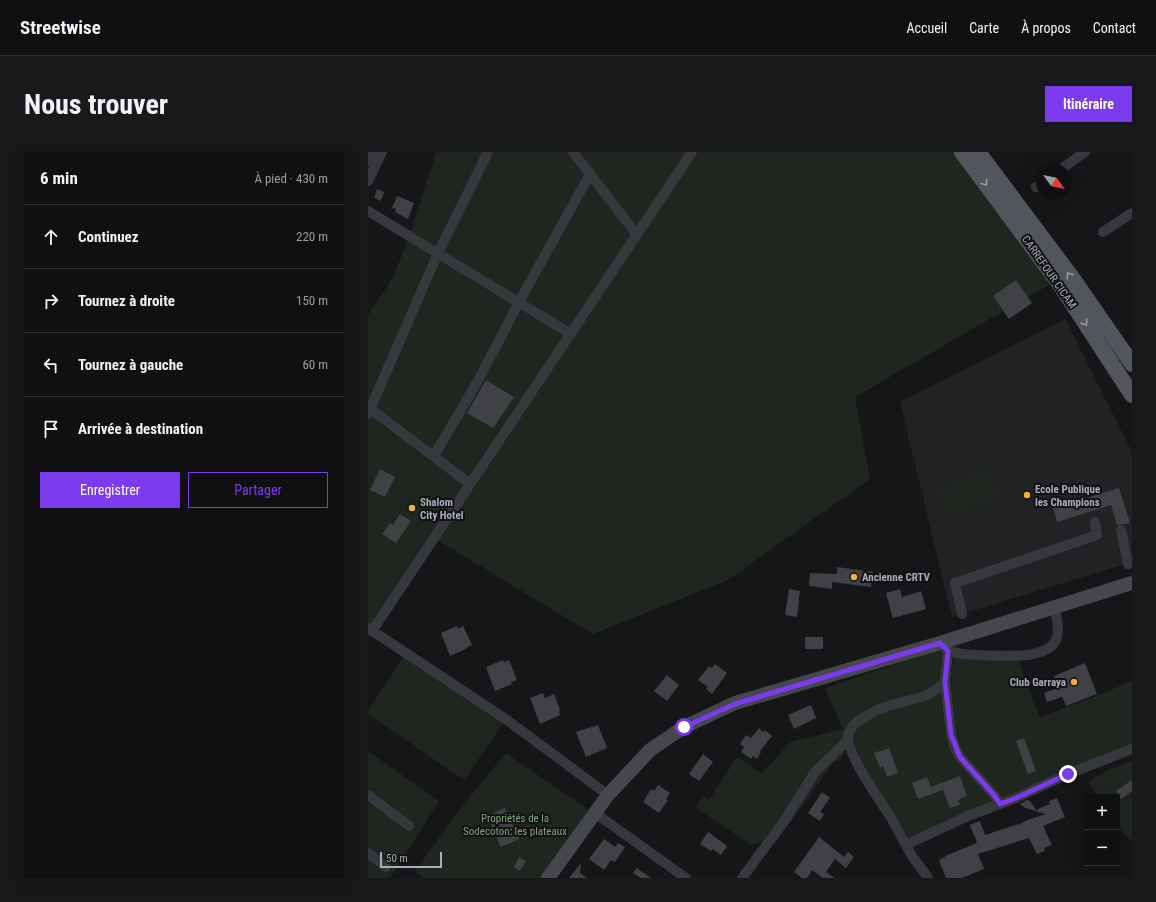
<!DOCTYPE html>
<html lang="fr">
<head>
<meta charset="utf-8">
<style>
	body { margin:0; font-family:"Roboto Condensed",sans-serif; background:#19191b; color:#f1f3f6 }
	.controls { position:absolute; right:12px; bottom:12px; display:grid; overflow:hidden; border-radius:0px; box-shadow:0 4px 16px #0002 }
	.controls button { width:36px; height:36px; display:grid; place-items:center; padding:0; border:0; border-bottom:1px solid #303032; background:#101012; color:#f1f3f6; font:20px sans-serif }
	.compass { position:absolute; left:668px; top:12px; width:36px; height:36px; border-radius:50%; background:#101012; box-shadow:0 4px 16px #0002; rotate:123deg }
	.scale { position:absolute; left:12px; bottom:10px; width:62px; box-sizing:border-box; padding-left:4px; border:2px solid #a8adb8; border-top:0; font-size:11px; line-height:14px; white-space:nowrap; color:#a8adb8; -webkit-text-stroke:3px #111113; paint-order:stroke }
	.stop { position:absolute; width:12px; height:12px; margin:-9px; border:3px solid #7c3aed; border-radius:50%; background:#fff }
	.stop.end { background:#7c3aed; border-color:#fff; box-shadow:0 1px 4px #0008 }
	.list { margin:0; padding:0; list-style:none }
	h2 { display:flex; justify-content:space-between; align-items:center; height:52px; margin:0; padding:0 16px; font-size:17px }
	h2 small { font-size:13px; font-weight:400; color:#9c9d9f }
	.list li { display:grid; grid-template-columns:26px 1fr auto; gap:12px; align-items:center; box-sizing:border-box; height:64px; padding:0 16px; border-top:1px solid #303032 }
	.list b { display:block; font-size:15px; white-space:nowrap }
	.list em { font-size:13px; font-style:normal; color:#9c9d9f }
	.actions { display:flex; gap:8px; padding:12px 16px }
	.actions a { flex:1; padding:9px 0; border:1px solid #7c3aed; border-radius:0px; text-align:center; font-size:14px; color:#7c3aed }
	.actions .main { background:#7c3aed; color:#fff }
	.icon { flex:none; width:22px; height:22px; fill:none; stroke:currentColor; stroke-width:2; stroke-linecap:round; stroke-linejoin:round }
	.map { position:relative; flex:none; width:764px; height:726px; overflow:hidden; border-radius:0px }
	header { display:flex; align-items:center; gap:24px; box-sizing:border-box; height:56px; padding:0 20px; background:#101012; border-bottom:1px solid #303032 }
	header strong { font-size:19px }
	nav { display:flex; gap:22px; margin-inline-start:auto; font-size:14px }
	.intro { display:flex; align-items:center; justify-content:space-between; box-sizing:border-box; height:96px; padding:0 24px }
	h1 { margin:0; font-size:28px }
	.button { padding:10px 18px; border-radius:0px; background:#7c3aed; color:#fff; font-size:14px; font-weight:700 }
	main { display:flex; gap:24px; padding:0 24px }
	aside { flex:1; background:#101012; border-radius:0px; box-shadow:0 4px 16px #0002 }
	.map>svg:first-child { display:block }
	.built { fill:#222225 }
	.green { fill:#1e261f }
	.building { fill:#404145 }
	.lines { fill:none; stroke-linecap:round; stroke-linejoin:round }
	.street { stroke:#37383d; stroke-width:10 }
	.secondary { stroke:#45474d; stroke-width:14 }
	.primary { stroke:#53555c; stroke-width:16 }
	.oneway { stroke:#979ba6 }
	.route { stroke:#7c3aed; stroke-width:5 }
	.poi-dot { fill:#f2b134; stroke:#111113; stroke-width:1.5 }
	.labels { text-anchor:middle; dominant-baseline:central; stroke-width:4; stroke-linejoin:round; paint-order:stroke }
	.street-label { font-size:11px; fill:#a8adb8; stroke:#111113 }
	.poi-label { font-size:11px; font-weight:bold; fill:#a8adb8; stroke:#111113; text-anchor:start }
	.park-label { font-size:11px; fill:#7fa381; stroke:#111113 }
</style>
</head>
<body>
<header>
<strong>Streetwise</strong>
<nav><a>Accueil</a><a>Carte</a><a>À propos</a><a>Contact</a></nav>
</header>
<div class="intro"><h1>Nous trouver</h1><a class="button">Itinéraire</a></div>
<main>
<aside>
<h2>6 min<small>À pied · 430 m</small></h2>
<ul class="list">
<li><svg class="icon" aria-label="ahead" viewBox="0 0 24 24"><path d="M12 20V5M6 11l6-6 6 6"/></svg><div><b>Continuez</b></div><em>220 m</em></li>
<li><svg class="icon" aria-label="right" viewBox="0 0 24 24"><path d="M7 20v-9h11M14 6l5 5-5 5"/></svg><div><b>Tournez à droite</b></div><em>150 m</em></li>
<li><svg class="icon" aria-label="left" viewBox="0 0 24 24"><path d="M17 20v-9H6M10 6l-5 5 5 5"/></svg><div><b>Tournez à gauche</b></div><em>60 m</em></li>
<li><svg class="icon" aria-label="arrive" viewBox="0 0 24 24"><path d="M6 21V4h12l-3 4 3 4H6"/></svg><div><b>Arrivée à destination</b></div></li>
</ul>
<div class="actions"><a class="main">Enregistrer</a><a>Partager</a></div>
</aside>
<div class="map">
<svg width="764" height="726" viewBox="0 0 764 726">
	<rect width="100%" height="100%" fill="#161618"/>
	<path class="built" d="M697,167L764,300V410L584,465L532,250Z"/>
	<g class="green">
		<path d="M68,0H598L691,127L487,245L502,327L360,428L225,482L66,386L0,478V163L25,126L42,82Z"/>
		<path d="M621,317L631,345L580,364L570,337Z"/>
		<path d="M585,493L593,497L586,502L580,520L583,526L584,532L583,520L587,502L648,505L652,509V515L672,565L736,541L764,529V601L543,690L524,657L501,627L486,594L485,585L472,608L466,609L423,670L395,690L383,693L328,656L335,645L341,648L369,605L394,622L422,590L475,577L457,536Z"/>
		<path d="M38,502L136,570L96,628L0,562V558Z"/>
		<path d="M0,599L71,649L22,726H0Z"/>
		<path d="M138,601L222,659L174,726H56L47,719L92,657Z"/>
		<path d="M764,609V689C746,676 749,664 749,645H731L720,630L738,619Z"/>
	</g>
	<g class="building">
		<path d="M9,37L16,40L13,49L6,46Z"/>
		<path d="M29,44L46,51L40,67L27,60L28,57L24,56Z"/>
		<path d="M648,128L664,151L641,167L625,144Z"/>
		<path d="M118,228L146,245L125,276L99,261Z"/>
		<path d="M12,317L27,325L17,345L2,338Z"/>
		<path d="M751,336L762,371L749,373L743,353L689,370L685,356Z"/>
		<path d="M32,362L43,369L28,391L14,382L22,371L25,373Z"/>
		<path d="M469,415L505,420L503,435L464,430V437L441,434L442,421L469,422Z"/>
		<path d="M421,437L432,439L429,465L417,463Z"/>
		<path d="M532,437L534,445L553,439L558,457L525,466L518,441Z"/>
		<path d="M89,474L90,477L95,474L104,493L98,496V497L82,504L73,481Z"/>
		<rect x="437" y="485" width="18" height="12"/>
		<path d="M135,508L136,510L141,508L149,528L143,530L144,532L127,539L118,515Z"/>
		<path d="M717,511L729,542L698,554L694,545L679,550L676,541L690,536L686,524Z"/>
		<path d="M347,512L359,521L344,542L338,537L340,535L330,528L341,514L344,516Z"/>
		<path d="M299,523L311,533L299,549L286,539Z"/>
		<path d="M175,541L177,546L186,542L192,558L191,559L192,563L172,572L162,546Z"/>
		<path d="M443,553L448,566L426,577L420,563Z"/>
		<path d="M230,573L239,596L218,605L208,580Z"/>
		<path d="M391,576L395,580L397,578L404,584L392,599L393,600L389,607L385,604L383,607L373,600L376,595L372,592L378,583L383,586Z"/>
		<path d="M656,586L668,619L660,622L648,589Z"/>
		<path d="M521,596L530,621L519,625L515,614L512,616L506,601Z"/>
		<path d="M335,602L345,610L331,629L321,622Z"/>
		<path d="M592,624L599,644L590,648L592,653L582,656L575,638L550,647L544,631L559,625L563,635Z"/>
		<path d="M764,628V639L753,647L748,639Z"/>
		<path d="M290,633L302,641L298,647L300,648L291,661L275,650L283,637L286,639Z"/>
		<path d="M454,640L462,646L452,660L456,662L452,669L440,661Z"/>
		<path d="M689,646L697,665L675,674L684,693L676,696L677,699L669,702L661,686L610,702L616,717L594,726H578L571,708L577,705V704L609,691L602,673L612,669L617,683L657,670V669L678,662L657,656L652,652L659,648L662,649L668,658L682,652L681,649Z"/>
		<path d="M137,656L151,687L133,695L119,664Z"/>
		<path d="M340,680L359,694L353,703L345,697L343,699L332,692Z"/>
		<path d="M451,685L476,705L480,700L486,705L478,716L467,707L458,720L467,726H455L444,718L439,726H434L426,720Z"/>
		<path d="M236,687L247,695L250,691L257,695L247,710L243,708L236,718L221,707Z"/>
		<path d="M151,705L158,709L152,719L146,715Z"/>
		<path d="M213,711L212,721L219,726H201Z"/>
		<path d="M269,716L283,726H273L265,721Z"/>
	</g>
	<g class="lines">
		<g class="street">
			<path d="M205,0L269,83"/>
			<path d="M0,9L4,0"/>
			<path d="M692,18L717,0"/>
			<path d="M0,29L14,0"/>
			<path d="M668,35L674,31"/>
			<path d="M0,59L203,182"/>
			<path d="M735,80L764,61"/>
			<path d="M0,255L102,332"/>
			<path d="M0,262L70,101L120,0"/>
			<path d="M66,304L112,225L151,150L222,22"/>
			<path d="M753,378L760,412"/>
			<path d="M594,462L587,431L729,383L727,370"/>
			<path d="M0,476L139,568L240,643"/>
			<path d="M4,479L324,0"/>
			<path d="M575,494C577,496 578,497 580,499C590,504 653,505 665,502C674,500 684,497 688,488C692,481 688,463 687,455"/>
			<path d="M577,530L583,583L587,596L592,605L626,643L632,651"/>
			<path d="M0,643L41,674"/>
			<path d="M227,661L318,726"/>
			<path d="M538,693L600,664L648,646L700,622L764,597"/>
			<path d="M0,701L18,715"/>
			<path d="M374,726L415,671L447,620L480,588"/>
			<path d="M560,726C555,718 549,711 544,704C537,692 531,680 525,669C514,651 479,604 480,584C481,576 489,569 495,566C503,561 513,556 523,553C546,546 558,548 577,530L580,499"/>
		</g>
		<path class="secondary" d="M180,726L240,643L282,598L316,575L367,551L572,491L764,431"/>
		<g class="primary">
			<path d="M594,0L691,131L764,243"/>
			<path d="M610,0L705,127L764,212"/>
		</g>
	</g>
	<defs><path id="oneway-chevron" d="M-2-3.5L2.5 0L-2 3.5" fill="none" stroke-width="1.6" stroke-linecap="round" stroke-linejoin="round"/></defs>
	<g class="oneway">
		<use href="#oneway-chevron" transform="translate(617 31) rotate(53)"/>
		<use href="#oneway-chevron" transform="translate(701 123) rotate(-126)"/>
		<use href="#oneway-chevron" transform="translate(717 171) rotate(57)"/>
	</g>
	<g class="lines">
		<path class="route" d="M316,575L367,552L572,491L580,499L577,530L583,583L592,605L626,643L632,652L648,646L700,622"/>
	</g>
	<g class="poi-dot">
		<circle cx="659" cy="343" r="4"/>
		<circle cx="44" cy="356" r="4"/>
		<circle cx="486" cy="425" r="4"/>
		<circle cx="706" cy="530" r="4"/>
	</g>
	<g class="labels">
		<g class="street-label">
			<text transform="translate(681 120) rotate(55)">CARREFOUR CICAM</text>
		</g>
		<g class="poi-label">
			<text x="667" y="337">Ecole Publique<tspan x="667" dy="13">les Champions</tspan></text>
			<text x="52" y="350">Shalom<tspan x="52" dy="13">City Hotel</tspan></text>
			<text x="494" y="425">Ancienne CRTV</text>
			<text x="698" y="530" text-anchor="end">Club Garraya</text>
		</g>
		<g class="park-label">
			<text x="147" y="666">Propriétés de la<tspan x="147" dy="13">Sodecoton: les plateaux</tspan></text>
		</g>
	</g>
</svg>
<div class="controls">
<button>+</button>
<button>−</button>
</div>
<svg class="compass" viewBox="-18 -18 36 36"><path d="M0-13l5 13h-10z" fill="#e53935"/><path d="M0 13l5-13h-10z" fill="#9c9d9f"/></svg>
<div class="scale">50 m</div>
<div class="stop" style="left:316px;top:575px"></div>
<div class="stop end" style="left:700px;top:622px"></div>
</div>
</main>
</body>
</html>
